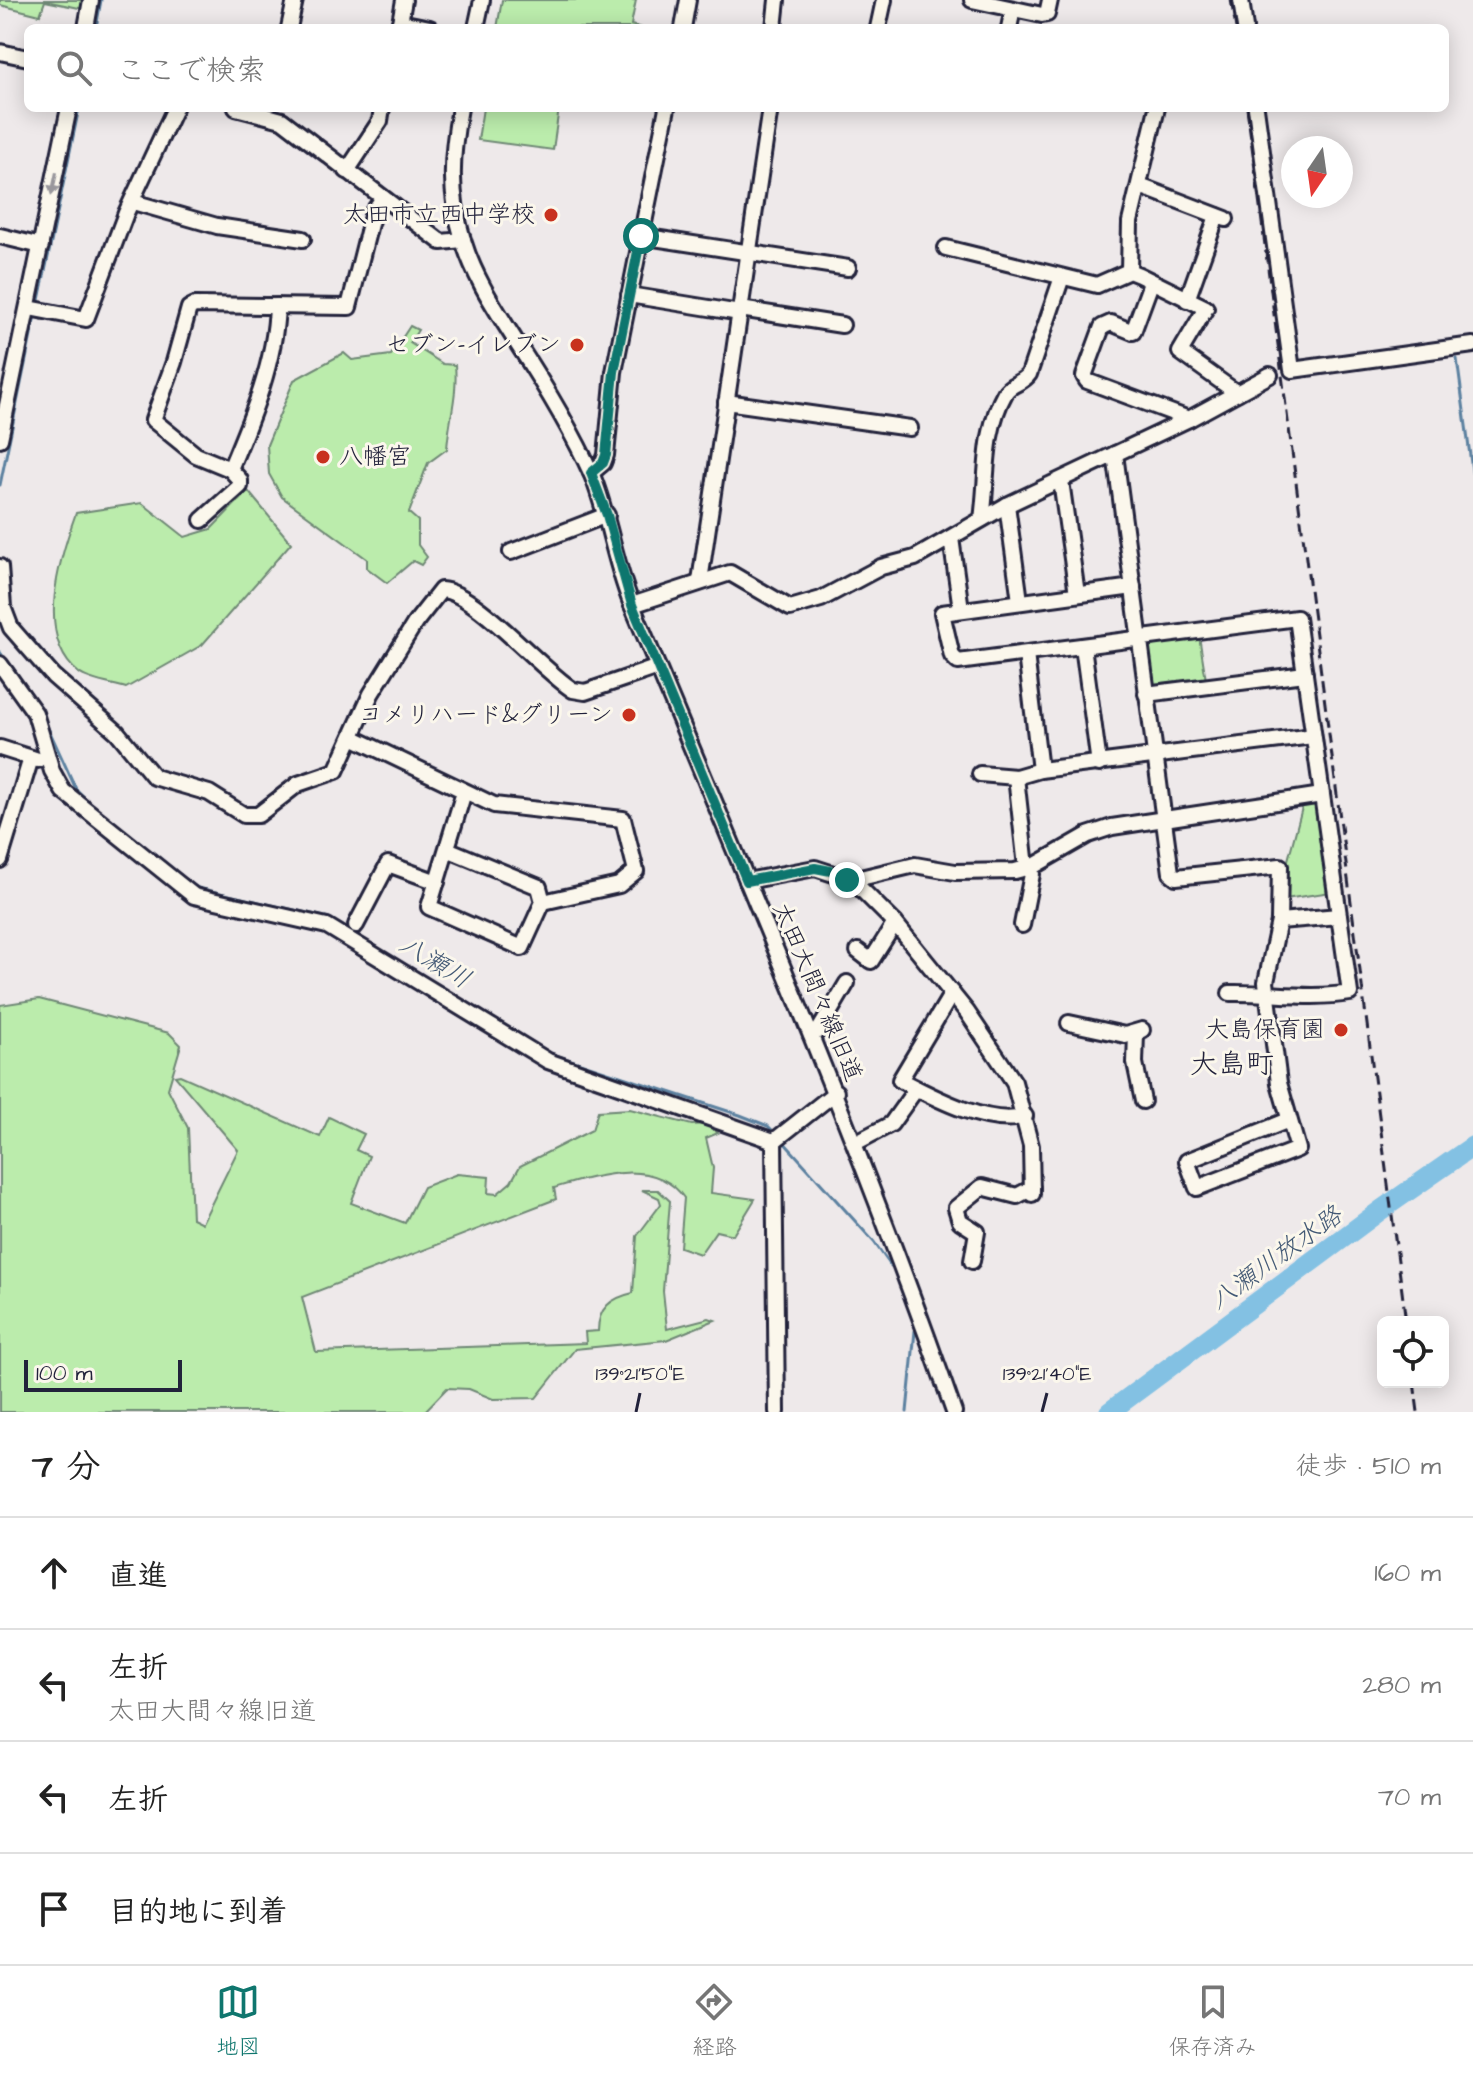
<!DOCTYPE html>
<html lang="ja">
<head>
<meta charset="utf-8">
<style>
	body { margin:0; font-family:"Architects Daughter","Klee One",sans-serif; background:#f2f2f2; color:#222 }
	.controls { position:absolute; right:24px; bottom:24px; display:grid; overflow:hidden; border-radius:12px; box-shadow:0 4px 20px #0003 }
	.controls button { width:72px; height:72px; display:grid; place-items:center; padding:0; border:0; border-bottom:2px solid #e0e0e0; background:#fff; color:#222; font:40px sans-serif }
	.compass { position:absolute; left:1281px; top:136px; width:72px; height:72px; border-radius:50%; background:#fff; box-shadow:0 4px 20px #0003; rotate:193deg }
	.scale { position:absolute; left:24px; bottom:20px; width:158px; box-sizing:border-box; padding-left:8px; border:4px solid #22223b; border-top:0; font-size:22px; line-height:28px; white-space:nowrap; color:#22223b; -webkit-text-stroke:6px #fbf7ec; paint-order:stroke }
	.stop { position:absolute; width:24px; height:24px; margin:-18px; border:6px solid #0f766e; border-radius:50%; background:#fff }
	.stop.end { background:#0f766e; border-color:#fff; box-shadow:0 2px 8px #0008 }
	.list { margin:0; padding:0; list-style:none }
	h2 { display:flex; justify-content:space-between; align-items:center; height:104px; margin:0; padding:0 32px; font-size:34px }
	h2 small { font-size:26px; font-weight:400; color:#767676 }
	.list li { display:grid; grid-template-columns:52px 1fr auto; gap:24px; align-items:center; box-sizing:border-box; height:112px; padding:0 32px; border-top:2px solid #e0e0e0 }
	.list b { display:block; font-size:30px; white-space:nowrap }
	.list p { margin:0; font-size:26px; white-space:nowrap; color:#767676 }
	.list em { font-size:26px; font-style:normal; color:#767676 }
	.icon { flex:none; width:44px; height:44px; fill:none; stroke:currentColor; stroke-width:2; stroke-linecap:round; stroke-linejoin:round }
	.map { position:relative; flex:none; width:1473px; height:1412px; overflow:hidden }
	.search { position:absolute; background:#fff; box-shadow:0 4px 20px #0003; left:24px; right:24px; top:24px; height:88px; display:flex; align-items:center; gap:20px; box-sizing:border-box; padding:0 28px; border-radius:12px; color:#767676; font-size:30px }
	.sheet { height:552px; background:#fff }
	nav { display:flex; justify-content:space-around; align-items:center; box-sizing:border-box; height:112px; border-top:2px solid #e0e0e0; background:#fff; font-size:22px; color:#767676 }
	nav a { display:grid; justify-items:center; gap:4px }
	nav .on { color:#0f766e }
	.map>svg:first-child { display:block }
	.green { fill:#bbecac; stroke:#6e8774; stroke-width:2 }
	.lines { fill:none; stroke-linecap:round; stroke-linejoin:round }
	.stream { stroke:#5c81a0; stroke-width:3 }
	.river { stroke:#83c1e3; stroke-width:20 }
	.minor-casing { stroke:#22223b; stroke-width:20 }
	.minor { stroke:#fbf7ec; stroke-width:14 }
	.rail { stroke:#22223b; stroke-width:3; stroke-dasharray:12 6; stroke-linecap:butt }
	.oneway { fill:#99979c }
	.route { stroke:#0f766e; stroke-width:10 }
	.ticks { fill:none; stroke:#22223b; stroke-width:3 }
	.poi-dot { fill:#c8321e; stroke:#fbf7ec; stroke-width:3 }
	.labels { text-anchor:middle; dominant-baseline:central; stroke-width:6; stroke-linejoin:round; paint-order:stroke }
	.poi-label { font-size:24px; fill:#22223b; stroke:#fbf7ec; text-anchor:end }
	.street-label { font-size:24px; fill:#22223b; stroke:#fbf7ec }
	.water-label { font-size:26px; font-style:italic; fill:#445a76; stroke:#fbf7ec }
	.quarter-label { font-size:28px; fill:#22223b; stroke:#fbf7ec }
	.ticks-label { font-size:20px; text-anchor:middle; fill:#22223b; stroke:#fbf7ec; stroke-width:6; stroke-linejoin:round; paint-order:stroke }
</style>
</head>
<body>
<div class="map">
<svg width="1473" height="1412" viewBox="0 0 1473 1412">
	<rect width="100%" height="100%" fill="#eee9ea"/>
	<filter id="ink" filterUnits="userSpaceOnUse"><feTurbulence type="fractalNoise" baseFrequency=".0125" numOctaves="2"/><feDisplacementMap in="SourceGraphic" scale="16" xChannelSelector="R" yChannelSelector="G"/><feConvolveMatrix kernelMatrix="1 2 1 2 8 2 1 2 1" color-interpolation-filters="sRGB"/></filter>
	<g filter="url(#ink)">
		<g class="green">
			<path d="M0,0H91L89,10L45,1L40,15L0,5Z"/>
			<path d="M502,0H636L631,25L642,28H497Z"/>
			<path d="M483,108H559L553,150L478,140Z"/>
			<path d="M410,326L418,330L410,343L443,364L455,365C458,395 449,419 447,449L428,463L409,513L418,521V545L427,557L421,565L413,561L387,583L367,568V559L282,497L269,474L267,445L294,380L344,353L352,360L391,355Z"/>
			<path d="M248,491L291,543L202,645L126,688C113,684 89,681 79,673C34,637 60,557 76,513L142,503L185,537L211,529Z"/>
			<path d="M1199,636L1206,680L1153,684L1148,648L1151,642Z"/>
			<path d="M1314,803L1320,806L1331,892L1285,899L1284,875L1303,804Z"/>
			<path d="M39,999L169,1033L181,1045L168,1089L188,1128L192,1218L202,1223L238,1150L175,1076L180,1075L320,1137L329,1117L364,1134L356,1150L369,1156L351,1203L405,1223L423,1187L457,1174L489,1177L488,1193L497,1194L511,1182L520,1166L592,1130L598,1111L630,1109L692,1125L706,1124L718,1133L706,1138L713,1168L711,1193L755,1199L733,1235L716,1231L700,1254L680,1247L684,1198C655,1156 595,1176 554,1188L556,1199L302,1297L316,1352L586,1343L585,1332L598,1331C598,1308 611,1298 633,1293L637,1236L661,1204L659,1198L642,1190H658L670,1201L663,1291L667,1329L709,1318L715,1320L666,1340L575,1349L536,1398L493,1399L469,1389L447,1388L424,1412H0V1005Z"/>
		</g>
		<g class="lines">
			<g class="stream">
				<path d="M96,28L101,0"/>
				<path d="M38,305L79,108"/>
				<path d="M1457,359L1473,478"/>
				<path d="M0,485L35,316"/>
				<path d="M0,652L28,692"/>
				<path d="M44,719L76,789L96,809"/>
				<path d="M186,881L198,888L329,918L407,967"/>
				<path d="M530,1042L549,1053L740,1115L768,1126L776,1134"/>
				<path d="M781,1139L874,1242L891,1266"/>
				<path d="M907,1412L915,1331"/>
			</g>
			<path class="river" d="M1109,1412L1381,1210L1473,1146"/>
			<g class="minor-casing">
				<g id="minor">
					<path d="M972,0L1042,15L1047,14L1050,0"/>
					<path d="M1241,0L1245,28"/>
					<path d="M400,22L430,28"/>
					<path d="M86,28L91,0"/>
					<path d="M289,28L295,0"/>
					<path d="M399,28L404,0"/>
					<path d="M476,28L482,0"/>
					<path d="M683,28L688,0"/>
					<path d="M774,28L777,0"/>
					<path d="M878,28L884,0"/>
					<path d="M1009,28L1013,9"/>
					<path d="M0,52L28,58"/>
					<path d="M236,108L282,120L441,242L463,240"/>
					<path d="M460,108C451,156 449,193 463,240C474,277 495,308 515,340C543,383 571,428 592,475C610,519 615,567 634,610C745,876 859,1140 954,1412"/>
					<path d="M1256,108L1292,370L1473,345"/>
					<path d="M347,171L380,121L382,108"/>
					<path d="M1145,188L1226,219"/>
					<path d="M133,202L217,226L303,239"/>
					<path d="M0,236L41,246"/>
					<path d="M641,236L848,268"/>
					<path d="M946,248L1097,285L1129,271L1139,275L1206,308L1180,352L1237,393"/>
					<path d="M1129,271L1130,222L1157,108"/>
					<path d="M1151,283L1133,332L1111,323L1102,327L1084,376L1087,381L1189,419"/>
					<path d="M629,295L740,313"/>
					<path d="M1187,300L1217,216"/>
					<path d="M29,308L86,319L126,213L175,108"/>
					<path d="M740,309L842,325"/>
					<path d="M726,402L910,428"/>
					<path d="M0,439L69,108"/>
					<path d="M1115,454L1171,873L1176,877L1280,866L1279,921L1266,982L1279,1083L1298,1149L1197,1188L1187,1161L1289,1120"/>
					<path d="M230,469C252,417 275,363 277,306"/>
					<path d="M591,473L603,463L606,455L614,372L667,108"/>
					<path d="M1061,481L1077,594"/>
					<path d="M1007,505L1020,601"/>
					<path d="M982,519C988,478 983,432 1005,393C1011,383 1022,384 1029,374L1062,277"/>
					<path d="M202,520L240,486V480L230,469L196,455L153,420L174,362L189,308L195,305L349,307L373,212L383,198"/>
					<path d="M951,538L961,609"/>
					<path d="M511,552L607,515"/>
					<path d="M0,567L3,607L11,628L53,676L117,732L154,777L209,793L244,815H258L298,784L336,771L371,694L415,623L441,590C474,591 541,670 573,690L585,692L658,667"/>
					<path d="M700,581L770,108"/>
					<path d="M1133,587L942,613L952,656L958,662L1297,618L1350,993C1309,1000 1271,992 1230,993"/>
					<path d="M632,605L730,573L790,608L821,599L881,567L915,558L1007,505L1189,419L1270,375"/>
					<path d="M1083,646L1099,764"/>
					<path d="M1026,654L1040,770"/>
					<path d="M0,664L35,713L52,771L63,791L194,896L327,926L548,1061L774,1141"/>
					<path d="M1146,694L1305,674"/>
					<path d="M352,737L494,805L623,819L636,871L619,885L543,902"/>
					<path d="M0,748L38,760"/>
					<path d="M980,774L1016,777L1040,770L1313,736"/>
					<path d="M1016,777L1025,858L1032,874L1022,925"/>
					<path d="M447,849L539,887L543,902L522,948L429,907L464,792"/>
					<path d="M0,860L31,758"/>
					<path d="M852,880L895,923L967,1012L1014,1082L1031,1146L1032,1194"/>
					<path d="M747,881L815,868L852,880L915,865L955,872L1015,871L1034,866L1088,835L1112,827L1322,795"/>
					<path d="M1279,921L1339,916"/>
					<path d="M356,925L388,864L437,882"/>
					<path d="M858,951L871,961L895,923"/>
					<path d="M952,993L900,1080C931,1096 990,1128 1025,1116"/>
					<path d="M1069,1023L1125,1035L1142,1030"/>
					<path d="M1136,1034L1135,1063L1143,1101"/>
					<path d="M811,1035L819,1030L847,983"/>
					<path d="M774,1141L777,1412"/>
					<path d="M774,1141L836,1092"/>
					<path d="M855,1143L891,1124L916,1089"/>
					<path d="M972,1261L977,1232L960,1221L956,1208L982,1187L1017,1196L1032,1188"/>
				</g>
			</g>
			<use href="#minor" class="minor"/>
			<g class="rail">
				<path d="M1231,0L1236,28"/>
				<path d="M1247,108L1406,1322"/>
				<path d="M1414,1382L1418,1412"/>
			</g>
		</g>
		<defs><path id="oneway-solid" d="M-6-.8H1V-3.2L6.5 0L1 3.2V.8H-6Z" transform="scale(2)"/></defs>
		<use class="oneway" href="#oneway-solid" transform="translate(54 184) rotate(102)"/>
	</g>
	<g class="lines" filter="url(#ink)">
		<path class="route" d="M641,236L614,372L606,455L603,463L591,473L607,515L632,605L747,881L815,868L831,871L847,880"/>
	</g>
	<path class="ticks" d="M636,1412L640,1393M1042,1412L1047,1393"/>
	<g class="poi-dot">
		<circle cx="551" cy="215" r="8"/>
		<circle cx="577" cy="345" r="8"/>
		<circle cx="323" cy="457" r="8"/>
		<circle cx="629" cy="715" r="8"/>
		<circle cx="1341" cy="1030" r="8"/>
	</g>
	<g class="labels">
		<g class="poi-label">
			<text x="535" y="215">太田市立西中学校</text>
			<text x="561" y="345">セブン-イレブン</text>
			<text x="339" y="457" text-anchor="start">八幡宮</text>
			<text x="613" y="715">コメリハード&amp;グリーン</text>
			<text x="1325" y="1030">大島保育園</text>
		</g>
		<g class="street-label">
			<text transform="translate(817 992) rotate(67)">太田大間々線旧道</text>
		</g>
		<g class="water-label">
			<text transform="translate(435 962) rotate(31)">八瀬川</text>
			<text transform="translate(1276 1258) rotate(-36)">八瀬川放水路</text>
		</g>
		<g class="quarter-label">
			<text x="1232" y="1064">大島町</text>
		</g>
	</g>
	<g class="ticks-label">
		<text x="640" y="1380">139°21'50"E</text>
		<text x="1047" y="1380">139°21'40"E</text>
	</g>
</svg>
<div class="controls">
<button><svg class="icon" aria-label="locate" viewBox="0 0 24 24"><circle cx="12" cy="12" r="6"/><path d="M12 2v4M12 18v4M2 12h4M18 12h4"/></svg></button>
</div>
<svg class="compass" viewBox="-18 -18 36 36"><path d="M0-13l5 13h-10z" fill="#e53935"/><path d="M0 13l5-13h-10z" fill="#767676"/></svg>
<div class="scale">100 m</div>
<div class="stop" style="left:641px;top:236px"></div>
<div class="stop end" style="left:847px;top:880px"></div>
<div class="search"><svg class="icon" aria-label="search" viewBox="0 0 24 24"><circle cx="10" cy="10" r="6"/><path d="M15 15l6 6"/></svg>ここで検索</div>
</div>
<section class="sheet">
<h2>7 分<small>徒歩 · 510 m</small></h2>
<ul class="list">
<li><svg class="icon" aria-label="ahead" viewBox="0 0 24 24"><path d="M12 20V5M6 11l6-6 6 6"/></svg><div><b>直進</b></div><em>160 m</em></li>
<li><svg class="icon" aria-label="left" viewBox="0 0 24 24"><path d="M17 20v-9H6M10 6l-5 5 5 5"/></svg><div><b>左折</b><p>太田大間々線旧道</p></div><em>280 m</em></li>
<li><svg class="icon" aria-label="left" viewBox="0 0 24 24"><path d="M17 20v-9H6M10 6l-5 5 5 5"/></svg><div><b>左折</b></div><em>70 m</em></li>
<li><svg class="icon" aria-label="arrive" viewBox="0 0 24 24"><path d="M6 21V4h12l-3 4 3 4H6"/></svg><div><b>目的地に到着</b></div></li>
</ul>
</section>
<nav>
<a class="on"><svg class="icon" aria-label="map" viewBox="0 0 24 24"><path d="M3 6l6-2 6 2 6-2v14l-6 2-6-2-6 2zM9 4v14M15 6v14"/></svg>地図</a>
<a><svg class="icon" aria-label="directions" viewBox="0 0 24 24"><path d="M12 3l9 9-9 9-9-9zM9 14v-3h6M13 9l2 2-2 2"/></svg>経路</a>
<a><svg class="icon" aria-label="saved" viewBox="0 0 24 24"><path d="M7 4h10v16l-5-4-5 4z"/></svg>保存済み</a>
</nav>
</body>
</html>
